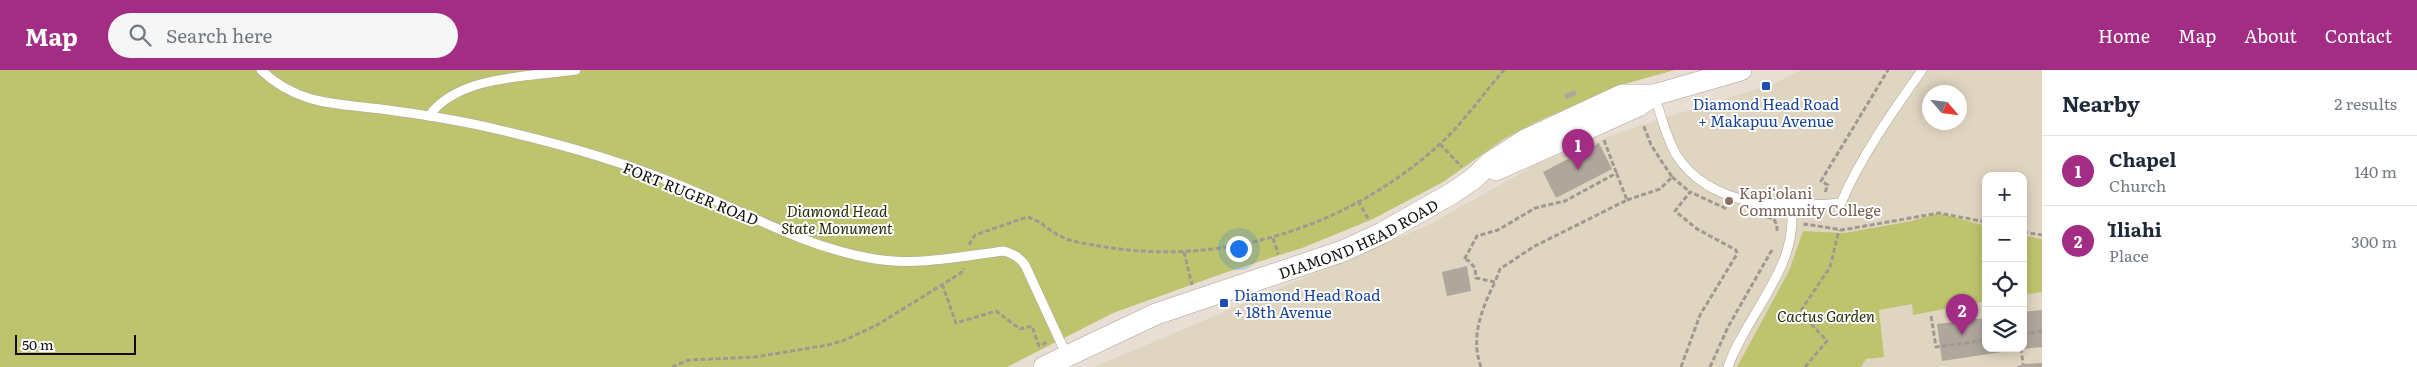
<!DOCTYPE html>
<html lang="en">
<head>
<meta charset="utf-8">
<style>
	body { margin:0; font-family:Literata,serif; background:#f6f6f7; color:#1f2937 }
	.controls { position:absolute; right:15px; bottom:15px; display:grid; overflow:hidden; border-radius:10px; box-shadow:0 2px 12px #0003 }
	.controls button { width:45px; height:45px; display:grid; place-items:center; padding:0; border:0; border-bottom:1px solid #e0e1e3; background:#fff; color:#1f2937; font:25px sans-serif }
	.compass { position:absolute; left:1922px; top:15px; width:45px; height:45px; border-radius:50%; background:#fff; box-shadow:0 2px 12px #0003; rotate:118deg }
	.scale { position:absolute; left:15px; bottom:12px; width:121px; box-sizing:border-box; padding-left:5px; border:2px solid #100d09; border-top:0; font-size:14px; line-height:18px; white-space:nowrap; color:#100d09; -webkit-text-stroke:4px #fff; paint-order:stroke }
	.you { position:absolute; left:1238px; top:178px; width:18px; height:18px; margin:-12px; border:4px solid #fff; border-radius:50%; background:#1a73e8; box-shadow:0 0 0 8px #1a73e833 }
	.badge { display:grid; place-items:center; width:32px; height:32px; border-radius:50%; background:#a32c84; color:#fff; font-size:16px; font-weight:700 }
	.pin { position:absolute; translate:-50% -41px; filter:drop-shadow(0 1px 2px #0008) }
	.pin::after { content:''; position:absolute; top:26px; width:18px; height:15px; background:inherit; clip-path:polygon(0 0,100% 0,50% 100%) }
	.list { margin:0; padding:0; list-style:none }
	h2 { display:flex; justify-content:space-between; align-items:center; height:65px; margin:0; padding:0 20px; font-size:21px }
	h2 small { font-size:16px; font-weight:400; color:#747a83 }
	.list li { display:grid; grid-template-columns:32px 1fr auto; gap:15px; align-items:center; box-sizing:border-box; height:70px; padding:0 20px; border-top:1px solid #e0e1e3 }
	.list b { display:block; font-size:19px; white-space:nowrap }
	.list p { margin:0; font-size:16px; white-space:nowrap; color:#747a83 }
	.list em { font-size:16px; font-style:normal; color:#747a83 }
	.icon { flex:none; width:28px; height:28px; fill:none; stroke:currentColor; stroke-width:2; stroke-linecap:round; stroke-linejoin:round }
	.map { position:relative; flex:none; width:2042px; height:297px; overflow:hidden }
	header { display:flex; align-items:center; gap:30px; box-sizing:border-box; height:70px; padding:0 25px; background:#a32c84; color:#fff }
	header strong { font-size:24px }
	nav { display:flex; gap:28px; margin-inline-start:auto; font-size:18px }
	.search { width:350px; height:45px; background:#f6f6f7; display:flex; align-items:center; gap:12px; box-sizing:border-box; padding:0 18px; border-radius:28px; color:#747a83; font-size:19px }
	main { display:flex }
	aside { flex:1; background:#fff }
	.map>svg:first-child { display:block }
	.education { fill:#e0d5c1; fill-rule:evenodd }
	.green { fill:#bec46e }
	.building { fill:#afa69c }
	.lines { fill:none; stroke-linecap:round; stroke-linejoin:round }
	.service-casing { stroke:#aaa197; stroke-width:10 }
	.tertiary-casing { stroke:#aaa197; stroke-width:22 }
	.path { stroke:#a19991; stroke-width:3; stroke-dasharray:5 2.5; stroke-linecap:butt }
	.service { stroke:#fff; stroke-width:9 }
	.tertiary { stroke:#fff; stroke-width:21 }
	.transit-dot { fill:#1a4fb4; stroke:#fff; stroke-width:2 }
	.education-dot { fill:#8d6e63; stroke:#fff; stroke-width:2 }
	.labels { text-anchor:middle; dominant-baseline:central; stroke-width:4; stroke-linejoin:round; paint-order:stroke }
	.transit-label { font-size:15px; fill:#164399; stroke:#fff }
	.education-label { font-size:15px; fill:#785e54; stroke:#fff; text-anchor:start }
	.street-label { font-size:15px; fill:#100d09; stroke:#fff }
	.park-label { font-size:15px; font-style:italic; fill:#2a2d05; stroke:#fff }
</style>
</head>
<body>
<header>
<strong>Map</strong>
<div class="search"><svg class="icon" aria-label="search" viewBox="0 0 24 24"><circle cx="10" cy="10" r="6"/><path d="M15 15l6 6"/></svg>Search here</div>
<nav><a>Home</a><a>Map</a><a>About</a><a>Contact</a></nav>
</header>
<main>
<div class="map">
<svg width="2042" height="297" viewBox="0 0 2042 297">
	<rect width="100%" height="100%" fill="#e8ded4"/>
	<path class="education" d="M1801,0H2042V297H1094L1426,156L1539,93L1632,58L1773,14ZM1930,22H1960V52H1930ZM1986,106H2023V278H1986Z"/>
	<g class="green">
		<path d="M0,0H1675L1617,16L1536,52L1504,69L1443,112L1373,149L1302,178L1227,202L1113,243L1007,297H0Z"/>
		<path d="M1939,143L1986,156V231L1913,245L1912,234L1879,240L1884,287L1866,289L1861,297H1737L1789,201L1803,161L1844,163L1912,151Z"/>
		<path d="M2023,165L2042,169V222L2023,225Z"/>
	</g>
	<g class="building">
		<path d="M1575,20L1577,25L1566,29L1564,24Z"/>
		<path d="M1599,73L1612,99L1556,128L1543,102Z"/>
		<path d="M1467,196L1471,221L1447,226L1442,202Z"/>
		<path d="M2042,240V277L2023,279V242Z"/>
		<path d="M1986,248V278L2022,279L1942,291L1937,254Z"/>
		<path d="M2042,293V297H2015L2023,294Z"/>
	</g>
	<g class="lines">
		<g class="service-casing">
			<g id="service">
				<path d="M261,0C300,37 339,33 388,40C426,45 463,51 500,60C561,74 621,91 679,115C743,141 806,178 875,189C917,196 963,186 1004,181C1014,184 1019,187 1025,195L1067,286"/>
				<path d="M1654,25C1661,44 1666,68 1677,86C1712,139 1784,138 1841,133C1861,86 1893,41 1922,0"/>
				<path d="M429,46C458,5 529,7 576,0"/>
				<path d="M1728,297C1746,245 1800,195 1791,137"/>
			</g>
		</g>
		<g class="tertiary-casing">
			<g id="tertiary">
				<path d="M1496,100L1638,36L1654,25L1741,0"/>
				<path id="s1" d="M1044,297L1156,244L1343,181L1382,163L1451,124L1473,109L1491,92L1525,70L1622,25H1654"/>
			</g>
		</g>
		<g class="path">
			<path d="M1604,70L1616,102L1613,105L1565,131L1535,138L1498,160L1477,166L1464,190H1468L1475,198L1476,208L1495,212L1500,199L1533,177L1627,130L1616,102"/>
			<path d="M1440,74L1462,97"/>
			<path d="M1672,107L1690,122"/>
			<path d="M1825,122L1828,115L1821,111L1888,0"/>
			<path d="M1627,130L1660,119L1672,107L1651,75L1643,54"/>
			<path d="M1358,131L1369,150"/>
			<path d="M1767,147L1774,149L1777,156V163"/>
			<path d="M1805,156V154L1842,160L1939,143L1986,152"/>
			<path d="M2023,162L2042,165"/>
			<path d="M1273,168L1278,184"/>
			<path d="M969,175L975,165L1027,147C1040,150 1048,160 1060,166C1071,172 1087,174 1100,176C1221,198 1349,157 1440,74C1464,52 1482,25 1504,0"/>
			<path d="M1184,182L1192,215"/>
			<path d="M942,214L956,253L996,241L1020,259L1032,256L1039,276L1047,272"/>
			<path d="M1931,246L1936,277L1986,270"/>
			<path d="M2023,264L2042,261"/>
			<path d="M2021,278L2023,294"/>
			<path d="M672,297L689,290L755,287L828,275L845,270L877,255L961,203L964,198"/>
			<path d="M1481,297C1470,267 1482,238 1495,212"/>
			<path d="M1681,297L1700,245L1737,184L1736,180L1697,159L1675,141L1690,122L1727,139"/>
			<path d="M1710,297L1728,257L1773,178"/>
			<path d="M1805,297L1827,271L1800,242L1830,197L1839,160"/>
		</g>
		<use href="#service" class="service"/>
		<use href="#tertiary" class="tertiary"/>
	</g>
	<g class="transit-dot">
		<rect x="1761" y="11" width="10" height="10" rx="2.5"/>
		<rect x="1219" y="228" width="10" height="10" rx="2.5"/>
	</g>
	<circle class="education-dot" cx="1729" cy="131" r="5"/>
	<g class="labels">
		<g class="transit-label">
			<text x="1766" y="33">Diamond Head Road<tspan x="1766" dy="17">+ Makapuu Avenue</tspan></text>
			<text x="1234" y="224" text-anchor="start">Diamond Head Road<tspan x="1234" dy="17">+ 18th Avenue</tspan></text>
		</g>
		<g class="education-label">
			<text x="1739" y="122">Kapi‘olani<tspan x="1739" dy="17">Community College</tspan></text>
		</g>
		<g class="street-label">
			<text transform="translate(691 123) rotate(22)">FORT RUGER ROAD</text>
			<text stroke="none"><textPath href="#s1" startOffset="340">DIAMOND HEAD ROAD</textPath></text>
		</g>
		<g class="park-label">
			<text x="837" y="140">Diamond Head<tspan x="837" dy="17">State Monument</tspan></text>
			<text x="1826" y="245">Cactus Garden</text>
		</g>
	</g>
</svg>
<div class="controls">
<button>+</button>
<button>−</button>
<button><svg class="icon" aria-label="locate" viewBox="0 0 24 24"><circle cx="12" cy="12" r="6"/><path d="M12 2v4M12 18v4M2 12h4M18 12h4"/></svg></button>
<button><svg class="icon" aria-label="layers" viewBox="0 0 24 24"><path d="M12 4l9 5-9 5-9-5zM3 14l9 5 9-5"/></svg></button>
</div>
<svg class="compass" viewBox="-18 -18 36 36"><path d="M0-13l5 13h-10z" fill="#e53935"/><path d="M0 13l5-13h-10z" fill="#747a83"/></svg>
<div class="scale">50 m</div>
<div class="you"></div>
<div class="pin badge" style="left:1578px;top:100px">1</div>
<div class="pin badge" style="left:1962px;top:265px">2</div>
</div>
<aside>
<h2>Nearby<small>2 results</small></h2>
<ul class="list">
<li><span class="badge">1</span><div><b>Chapel</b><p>Church</p></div><em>140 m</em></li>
<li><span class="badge">2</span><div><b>ʻIliahi</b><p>Place</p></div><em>300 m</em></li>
</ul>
</aside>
</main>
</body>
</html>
